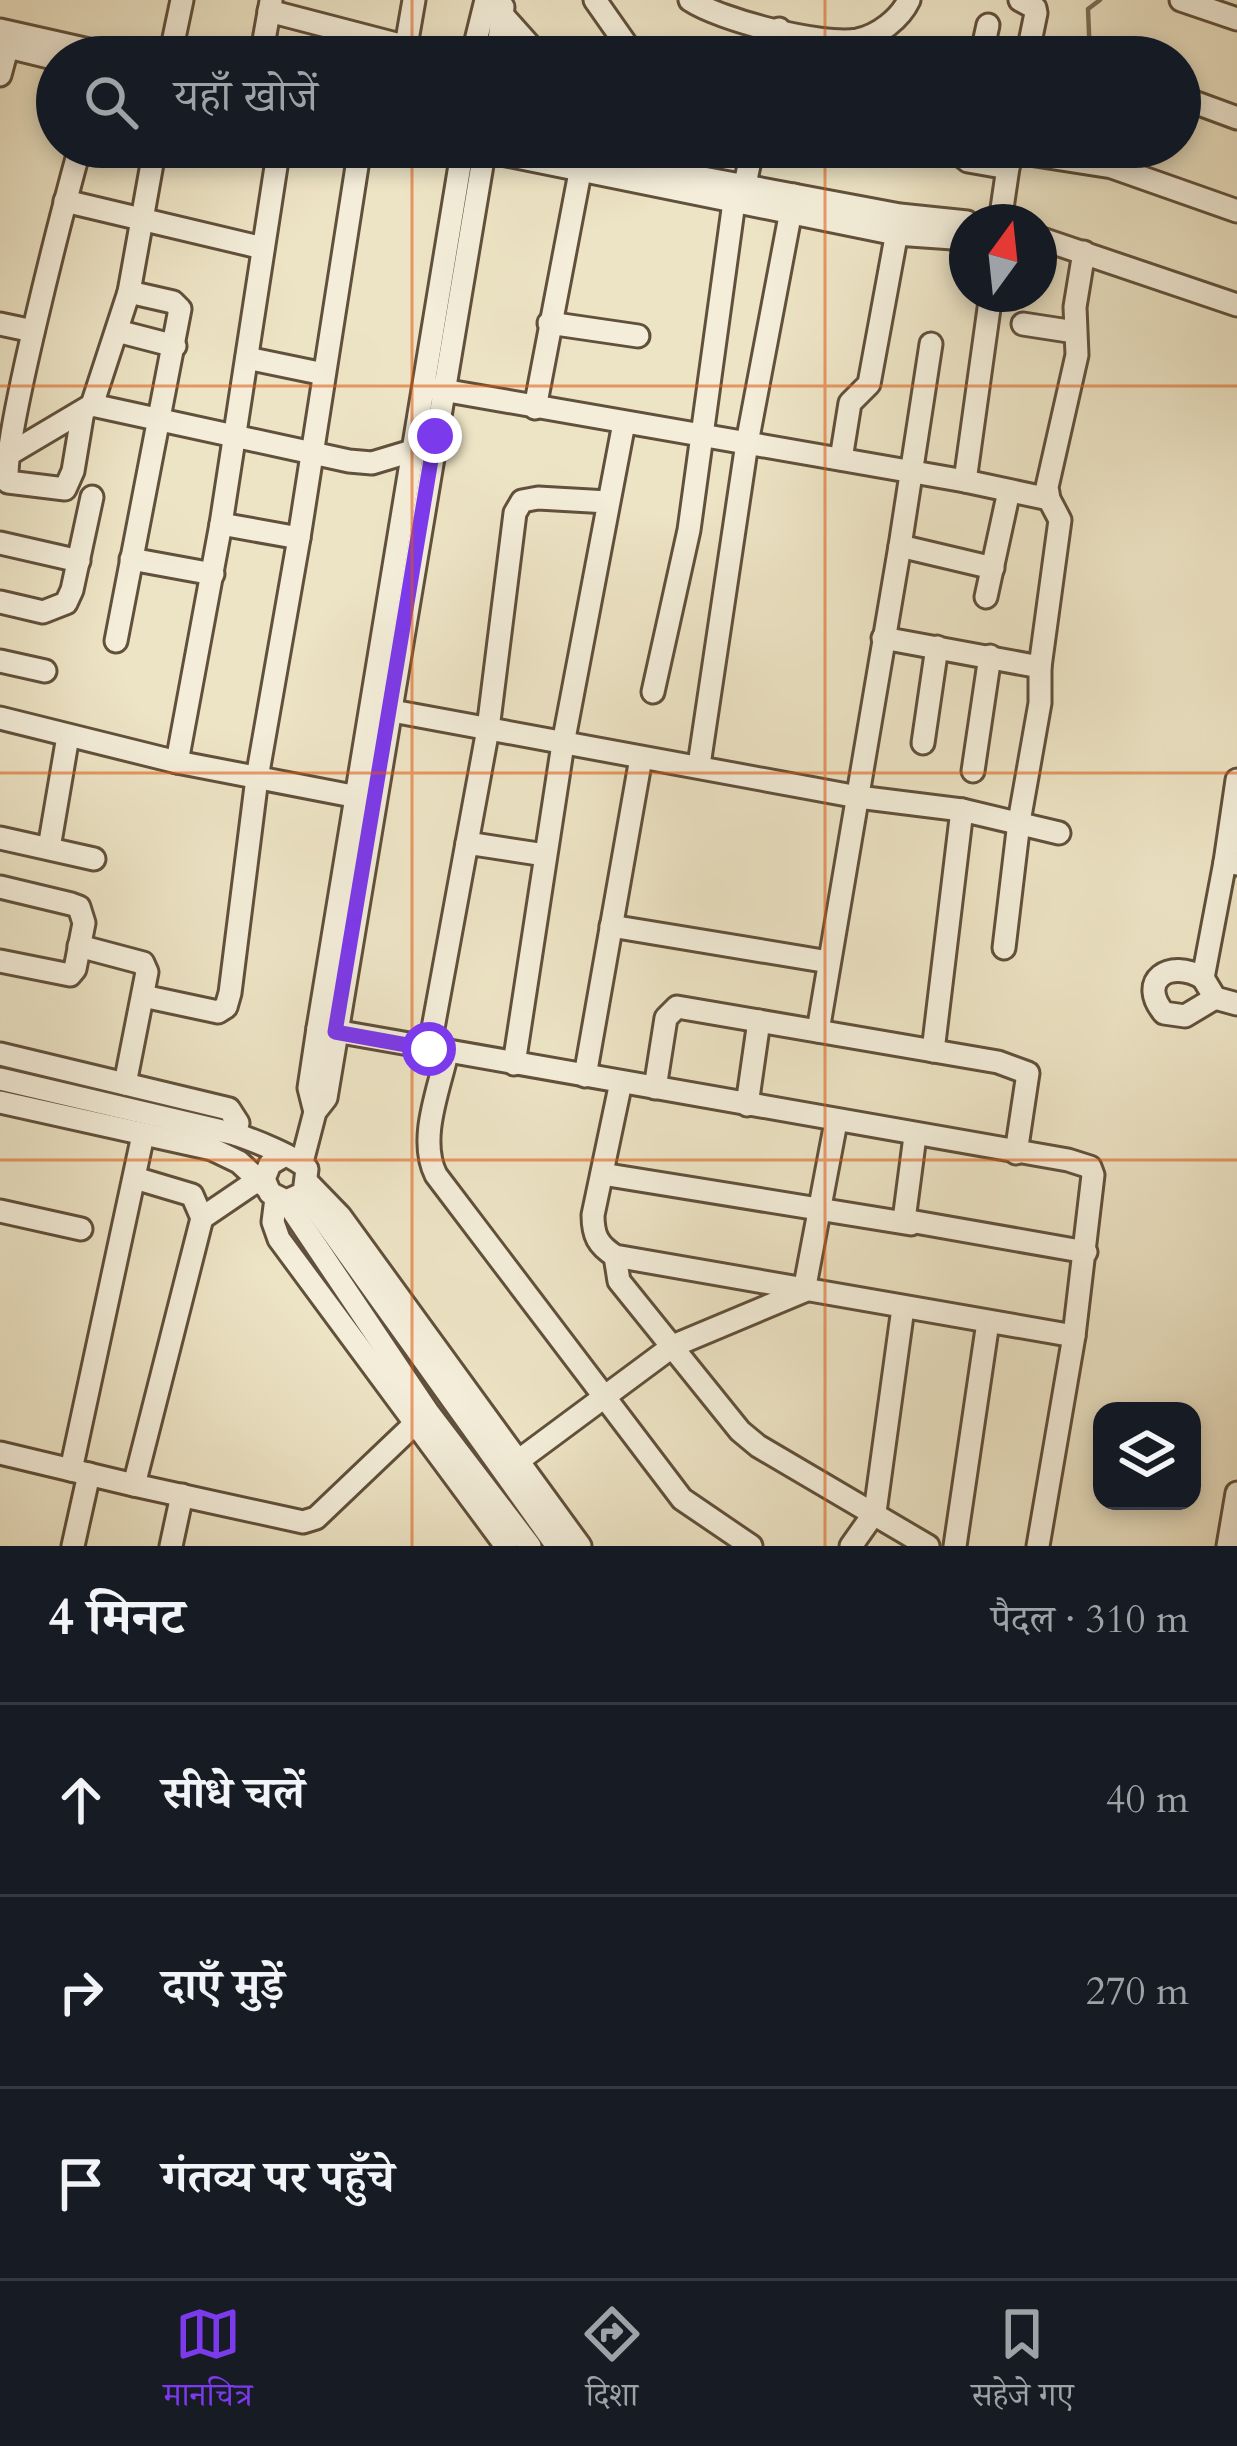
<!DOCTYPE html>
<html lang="hi">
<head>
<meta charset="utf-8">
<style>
	body { margin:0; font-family:Cardo,"Noto Serif Devanagari",serif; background:#20242c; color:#f1f3f6 }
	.controls { position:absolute; right:36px; bottom:36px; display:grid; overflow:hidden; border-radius:24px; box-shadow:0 6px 18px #0003 }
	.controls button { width:108px; height:108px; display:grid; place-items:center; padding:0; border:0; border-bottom:3px solid #363941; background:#171b24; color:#f1f3f6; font:60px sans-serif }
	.compass { position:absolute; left:949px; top:204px; width:108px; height:108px; border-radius:50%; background:#171b24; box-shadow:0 6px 18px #0003; rotate:15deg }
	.stop { position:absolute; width:36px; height:36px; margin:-27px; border:9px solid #7c3aed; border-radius:50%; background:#fff }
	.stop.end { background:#7c3aed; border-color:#fff; box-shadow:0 3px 12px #0008 }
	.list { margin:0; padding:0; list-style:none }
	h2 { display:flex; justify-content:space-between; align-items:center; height:156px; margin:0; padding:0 48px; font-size:51px }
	h2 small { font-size:39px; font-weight:400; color:#9ea1a6 }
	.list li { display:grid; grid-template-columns:78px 1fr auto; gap:36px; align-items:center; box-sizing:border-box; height:192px; padding:0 48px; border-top:3px solid #363941 }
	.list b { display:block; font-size:45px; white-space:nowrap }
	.list em { font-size:39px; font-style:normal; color:#9ea1a6 }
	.icon { flex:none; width:66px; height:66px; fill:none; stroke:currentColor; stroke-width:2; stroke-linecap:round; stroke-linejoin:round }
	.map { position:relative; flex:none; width:1237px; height:1546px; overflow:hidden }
	.search { position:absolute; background:#171b24; box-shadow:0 6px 18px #0003; left:36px; right:36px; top:36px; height:132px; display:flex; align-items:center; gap:30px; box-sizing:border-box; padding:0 42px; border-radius:66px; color:#9ea1a6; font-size:45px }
	.sheet { height:732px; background:#171b24 }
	nav { display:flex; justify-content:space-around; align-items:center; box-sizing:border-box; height:168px; border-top:3px solid #363941; background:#171b24; font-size:33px; color:#9ea1a6 }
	nav a { display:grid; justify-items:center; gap:6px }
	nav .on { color:#7c3aed }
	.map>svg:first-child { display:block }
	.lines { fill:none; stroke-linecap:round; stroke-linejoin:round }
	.stream { stroke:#7c6d56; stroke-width:4.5 }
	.minor-casing { stroke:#61503b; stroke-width:27 }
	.minor { stroke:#f3edd9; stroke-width:21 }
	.route { stroke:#7c3aed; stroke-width:15 }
	.grid { fill:none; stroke:#df560c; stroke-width:3; stroke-opacity:0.55 }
</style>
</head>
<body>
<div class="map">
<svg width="1237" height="1546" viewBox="0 0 1237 1546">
	<rect width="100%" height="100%" fill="#ede4c5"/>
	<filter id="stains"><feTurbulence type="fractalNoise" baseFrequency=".00167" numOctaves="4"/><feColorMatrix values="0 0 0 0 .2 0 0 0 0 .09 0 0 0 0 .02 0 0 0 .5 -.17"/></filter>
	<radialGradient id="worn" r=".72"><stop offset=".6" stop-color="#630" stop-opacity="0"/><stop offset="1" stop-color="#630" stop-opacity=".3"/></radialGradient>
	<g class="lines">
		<path class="stream" d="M1090,57L1088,9L1100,0"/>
		<g class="minor-casing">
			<g id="minor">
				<path d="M489,0L540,57"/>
				<path d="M595,0L635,57"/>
				<path d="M690,0C720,20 821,46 857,40C878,36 900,19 909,0"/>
				<path d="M1020,0L1035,8L1036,13L1027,57"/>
				<path d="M1181,0L1237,19"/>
				<path d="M269,11L446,57"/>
				<path d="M0,30L120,57"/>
				<path d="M0,45L57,59"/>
				<path d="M406,46L414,0"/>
				<path d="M170,57L182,0"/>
				<path d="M261,57L271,1"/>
				<path d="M472,57L486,0"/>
				<path d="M497,57L503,7"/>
				<path d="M773,57L779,29"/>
				<path d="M981,57L988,25"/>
				<path d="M0,75L11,34"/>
				<path d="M1180,97L1237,118"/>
				<path d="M80,147C66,198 0,449 8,482L65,489L73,471L83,411"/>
				<path d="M537,147L900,215L967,222"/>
				<path d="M963,147V157L968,161L1008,168"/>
				<path d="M472,148L896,234L967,239"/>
				<path d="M1011,151L1112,167L1237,211"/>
				<path d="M65,201L263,248"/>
				<path d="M1000,222L1011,147"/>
				<path d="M1039,238L1237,305"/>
				<path d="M549,323L638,336"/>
				<path d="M0,324L33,331"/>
				<path d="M1023,324L1075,332"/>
				<path d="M117,331L175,346"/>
				<path d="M931,344L900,546L993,568"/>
				<path d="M247,358L324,374"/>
				<path d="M431,388L965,481L991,294"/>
				<path d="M92,405L129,292L155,147"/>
				<path d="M535,408L582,162"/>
				<path d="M1,459L92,405L349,461L372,463L412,451"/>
				<path d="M841,459L850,403L869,384L899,221"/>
				<path d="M965,481L1049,499"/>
				<path d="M299,538L360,147"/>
				<path d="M0,543L79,561"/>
				<path d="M131,559L213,574"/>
				<path d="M986,597L1009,491"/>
				<path d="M0,602L43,612L66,603L72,590L92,497"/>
				<path d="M883,638L1040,667"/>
				<path d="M116,641L180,309L173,302L129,292"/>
				<path d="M0,661L45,671"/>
				<path d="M653,692L689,530L734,202L745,184L753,147"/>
				<path d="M376,708L858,797L962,810L1059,833"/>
				<path d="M0,718L177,762L368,799"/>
				<path d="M923,743L937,647"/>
				<path d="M177,762L221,524L279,147"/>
				<path d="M699,765L747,443L794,195"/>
				<path d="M973,771L990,656"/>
				<path d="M0,838L94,859"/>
				<path d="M467,843L488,729L515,513L522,501L538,498L608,502"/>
				<path d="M49,848L68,736"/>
				<path d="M1225,862L1237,780"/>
				<path d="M1237,864L1225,862L1203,978L1215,998L1237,1004"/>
				<path d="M0,887L71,904L79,907L84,923L75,969L70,975L0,961"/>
				<path d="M611,926L829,962"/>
				<path d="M79,946L143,963L147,972L125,1084"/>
				<path d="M1004,948L1019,822L1040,703V667L1060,520L1049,499L1047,487L1077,355L1075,307L1084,252"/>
				<path d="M1203,978C1169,958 1137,981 1164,1013L1185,1016L1215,998"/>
				<path d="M143,996L218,1012L226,1007L230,993L257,778L299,538L221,524"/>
				<path d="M318,1028L1068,1160L1090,1167L1093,1175L1074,1336L1038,1546"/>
				<path d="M818,1031L900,546"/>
				<path d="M429,1050L467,843L545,855"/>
				<path d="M933,1051L962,810"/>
				<path d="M447,1053C439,1090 418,1139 436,1175L682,1499L751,1546"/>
				<path d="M0,1054L229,1109L238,1123L235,1134"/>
				<path d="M514,1064L563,744L624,423"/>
				<path d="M585,1076L641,758"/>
				<path d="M0,1079L235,1134C253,1140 297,1157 307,1169L304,1193L286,1201L270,1193L264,1179L270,1164L282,1157"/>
				<path d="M621,1082L593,1215C593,1236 598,1245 615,1256L1074,1336"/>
				<path d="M655,1088L666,1018L677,1007L998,1062L1028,1073L1016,1153"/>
				<path d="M0,1102L212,1149L239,1162L266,1187"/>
				<path d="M747,1105L759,1021"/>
				<path d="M315,1112L309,1088L318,1028L463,147"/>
				<path d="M915,1136L904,1220L1086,1252"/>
				<path d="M302,1162L315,1112L326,1098L485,147"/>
				<path d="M602,1174L911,1224"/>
				<path d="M308,1183L340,1216L580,1546"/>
				<path d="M276,1198L273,1222L279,1239L506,1546"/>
				<path d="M308,1198L557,1546"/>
				<path d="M286,1201L428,1412L530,1546"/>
				<path d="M0,1211L81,1229"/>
				<path d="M202,1218L258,1180"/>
				<path d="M615,1256L619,1281L740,1431L758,1446L928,1546"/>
				<path d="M0,1453L134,1485L202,1218L192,1195L135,1178"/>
				<path d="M518,1461L673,1346L804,1291L836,1122"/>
				<path d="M71,1470L143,1135"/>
				<path d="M134,1485L303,1522L316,1518L424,1415"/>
				<path d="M73,1546L89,1474"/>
				<path d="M171,1546L182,1495"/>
				<path d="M851,1546L875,1512L903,1308"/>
				<path d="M955,1546L988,1322"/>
				<path d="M1228,1546L1237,1493"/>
			</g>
		</g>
		<use href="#minor" class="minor"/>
	</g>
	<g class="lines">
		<path class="route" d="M429,1049L335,1032L435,436"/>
	</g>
	<path class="grid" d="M412,0V57M825,0V57M412,147V1546M825,147V1546M0,386H1237M0,773H1237M0,1160H1237"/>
	<rect width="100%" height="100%" filter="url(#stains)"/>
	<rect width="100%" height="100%" fill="url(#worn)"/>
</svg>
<div class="controls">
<button><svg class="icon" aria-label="layers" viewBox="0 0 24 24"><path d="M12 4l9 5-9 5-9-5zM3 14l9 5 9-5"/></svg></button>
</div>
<svg class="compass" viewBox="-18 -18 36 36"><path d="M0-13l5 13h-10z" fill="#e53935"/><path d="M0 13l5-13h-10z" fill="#9ea1a6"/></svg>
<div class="stop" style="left:429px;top:1049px"></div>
<div class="stop end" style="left:435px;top:436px"></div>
<div class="search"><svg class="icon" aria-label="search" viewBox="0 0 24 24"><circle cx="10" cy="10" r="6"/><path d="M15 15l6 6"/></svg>यहाँ खोजें</div>
</div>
<section class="sheet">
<h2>4 मिनट<small>पैदल · 310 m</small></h2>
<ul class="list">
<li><svg class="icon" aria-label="ahead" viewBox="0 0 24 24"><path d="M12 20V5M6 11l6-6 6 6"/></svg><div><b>सीधे चलें</b></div><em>40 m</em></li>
<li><svg class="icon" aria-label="right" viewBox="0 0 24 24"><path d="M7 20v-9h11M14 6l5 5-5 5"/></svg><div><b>दाएँ मुड़ें</b></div><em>270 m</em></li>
<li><svg class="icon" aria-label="arrive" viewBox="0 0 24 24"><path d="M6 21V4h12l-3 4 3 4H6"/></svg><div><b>गंतव्य पर पहुँचे</b></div></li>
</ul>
</section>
<nav>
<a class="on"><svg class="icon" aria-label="map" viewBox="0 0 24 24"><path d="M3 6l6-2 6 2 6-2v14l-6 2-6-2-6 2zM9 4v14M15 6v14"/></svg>मानचित्र</a>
<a><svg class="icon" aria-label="directions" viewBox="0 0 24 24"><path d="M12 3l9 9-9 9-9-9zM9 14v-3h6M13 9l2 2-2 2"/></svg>दिशा</a>
<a><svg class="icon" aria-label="saved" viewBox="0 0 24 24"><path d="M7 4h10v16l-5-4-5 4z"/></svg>सहेजे गए</a>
</nav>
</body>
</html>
